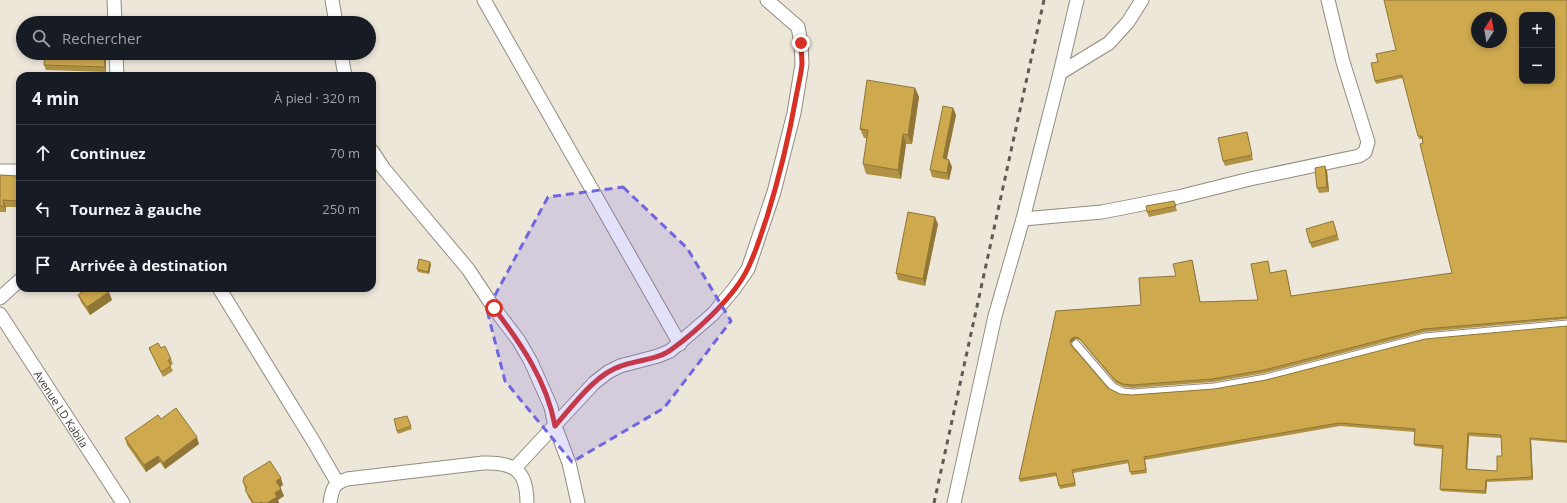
<!DOCTYPE html>
<html lang="fr">
<head>
<meta charset="utf-8">
<style>
	body { margin:0; font-family:"Open Sans",sans-serif; background:#242831; color:#f1f3f6 }
	.controls { position:absolute; right:12px; top:12px; display:grid; overflow:hidden; border-radius:8px; box-shadow:0 2px 6px #0003 }
	.controls button { width:36px; height:36px; display:grid; place-items:center; padding:0; border:0; border-bottom:1px solid #363941; background:#171b24; color:#f1f3f6; font:20px sans-serif }
	.compass { position:absolute; left:1471px; top:12px; width:36px; height:36px; border-radius:50%; background:#171b24; box-shadow:0 2px 6px #0003; rotate:11deg }
	.stop { position:absolute; width:12px; height:12px; margin:-9px; border:3px solid #d93025; border-radius:50%; background:#fff }
	.stop.end { background:#d93025; border-color:#fff; box-shadow:0 1px 4px #0008 }
	.list { margin:0; padding:0; list-style:none }
	h2 { display:flex; justify-content:space-between; align-items:center; height:52px; margin:0; padding:0 16px; font-size:17px }
	h2 small { font-size:13px; font-weight:400; color:#9ea1a6 }
	.list li { display:grid; grid-template-columns:26px 1fr auto; gap:12px; align-items:center; box-sizing:border-box; height:56px; padding:0 16px; border-top:1px solid #363941 }
	.list b { display:block; font-size:15px; white-space:nowrap }
	.list em { font-size:13px; font-style:normal; color:#9ea1a6 }
	.icon { flex:none; width:22px; height:22px; fill:none; stroke:currentColor; stroke-width:2; stroke-linecap:round; stroke-linejoin:round }
	.map { position:relative; flex:none; width:1567px; height:503px; overflow:hidden }
	.search { position:absolute; background:#171b24; box-shadow:0 2px 6px #0003; left:16px; top:16px; width:360px; height:44px; display:flex; align-items:center; gap:10px; box-sizing:border-box; padding:0 14px; border-radius:22px; color:#9ea1a6; font-size:15px }
	.panel { position:absolute; background:#171b24; box-shadow:0 2px 6px #0003; left:16px; top:72px; width:360px; height:220px; border-radius:12px }
	.map>svg:first-child { display:block }
	.lines { fill:none; stroke-linecap:round; stroke-linejoin:round }
	.lane-casing { stroke:#928c7f; stroke-width:9 }
	.street-casing { stroke:#928c7f; stroke-width:15 }
	.lane { stroke:#fff; stroke-width:7 }
	.street { stroke:#fff; stroke-width:13 }
	.rail { stroke:#5e5b53; stroke-width:3; stroke-dasharray:5 5; stroke-linecap:butt }
	.wall { fill:#b19143; fill-rule:evenodd }
	.shaded-wall { fill:#907637 }
	.building { fill:#cea94e; stroke:#907637; fill-rule:evenodd }
	.route { stroke:#d93025; stroke-width:5 }
	.marked { fill:#7166e1; fill-opacity:0.2; stroke:#7166e1; stroke-width:3; stroke-dasharray:8 5; stroke-linejoin:round }
	.labels { text-anchor:middle; dominant-baseline:central; stroke-width:3; stroke-linejoin:round; paint-order:stroke }
	.street-label { font-size:11px; fill:#393731; stroke:#fff }
</style>
</head>
<body>
<div class="map">
<svg width="1567" height="503" viewBox="0 0 1567 503">
	<rect width="100%" height="100%" fill="#ede7da"/>
	<g class="lines">
		<g class="lane-casing">
			<path id="lane" d="M1076,344L1113,387L1123,392L1133,393L1214,387L1266,378L1425,337L1567,324"/>
		</g>
		<g class="street-casing">
			<g id="street">
				<path d="M114,0L115,23"/>
				<path d="M332,0L336,23"/>
				<path d="M484,0L680,344"/>
				<path d="M116,53L117,76"/>
				<path d="M341,53L345,76"/>
				<path d="M1060,73L1109,43L1128,22L1142,0"/>
				<path d="M372,151L384,169L468,269L494,308L519,341L531,362L551,407L555,426L569,463L578,503"/>
				<path d="M0,171H20"/>
				<path d="M1023,219L1102,212L1178,197L1250,179L1359,156L1365,152L1368,142L1343,62L1328,0"/>
				<path d="M219,288L312,439L337,482"/>
				<path d="M0,298L20,280"/>
				<path id="s1" d="M0,314L123,503"/>
				<path d="M515,468L594,383L608,372L620,366L658,356L670,351L713,314L734,289L748,269L774,192L794,113L802,64L801,43L798,27L767,0"/>
				<path d="M330,503C332,489 333,484 347,479L483,463C514,462 527,470 527,503"/>
				<path d="M954,503L995,316L1023,219L1060,73L1077,0"/>
			</g>
		</g>
		<use href="#lane" class="lane"/>
		<use href="#street" class="street"/>
		<path class="rail" d="M934,503L1044,0"/>
	</g>
	<g class="wall">
		<path d="M1567,0V319L1425,332L1265,373L1213,382L1133,388L1124,387L1116,383L1080,340L1075,339L1071,343L1072,345L1108,388L1120,394L1132,395L1214,389L1567,326V443L1531,440L1533,480L1487,482L1486,494L1441,491L1440,489L1442,449L1415,446L1414,444L1415,432L1340,426L1145,460L1147,473L1131,475L1129,463L1073,473L1076,486L1060,489L1057,476L1020,482L1019,479L1056,311L1141,305L1176,276L1192,260L1200,302L1258,300L1269,264L1270,273L1286,270L1291,296L1452,273L1422,139H1419L1418,136L1403,78L1376,84L1375,81L1378,62L1396,50ZM1469,436L1501,438L1502,456L1497,471L1467,469Z"/>
		<path d="M45,53H106V72L46,70L44,65Z"/>
		<path d="M915,88L919,97L912,144H906L901,179L866,174L863,164L867,138H864L860,129Z"/>
		<path d="M953,108L956,115L947,159L949,160L952,167L949,180L932,177L930,170Z"/>
		<path d="M1247,132L1248,137L1253,160L1225,166L1223,161Z"/>
		<path d="M1325,166L1327,171L1329,192L1319,193L1317,188Z"/>
		<path d="M0,175L18,176L19,207H6V212H0Z"/>
		<path d="M1174,201L1177,211L1149,217L1147,212Z"/>
		<path d="M938,224L925,286L898,280L896,273Z"/>
		<path d="M1335,226L1339,240L1312,248L1310,243Z"/>
		<path d="M431,264L429,274L418,272L417,269Z"/>
		<path d="M83,288H106L112,300L90,315L81,302L78,295L84,290Z"/>
		<path d="M149,348H161L171,359L173,364L170,365L173,371L163,377L151,353Z"/>
		<path d="M407,416L412,429L398,434L397,431Z"/>
		<path d="M161,419L199,444L165,469L160,462L146,472L127,445L125,438Z"/>
		<path d="M243,482L283,485L280,487L284,496L278,500L279,503H252L248,497Z"/>
	</g>
	<g class="shaded-wall">
		<path d="M104,53H106V72L105,67Z"/>
		<path d="M915,88L919,97L912,144L908,135Z"/>
		<path d="M953,108L956,115L945,166L943,158Z"/>
		<path d="M903,134L906,144L901,179L898,170Z"/>
		<path d="M949,160L952,167L949,180L947,173Z"/>
		<path d="M1325,166L1327,171L1329,192L1327,187Z"/>
		<path d="M18,176L20,182L19,207L17,201Z"/>
		<path d="M3,200L6,207V212L4,206Z"/>
		<path d="M935,217L938,224L925,286L923,279Z"/>
		<path d="M1192,260L1193,263L1201,305L1200,302Z"/>
		<path d="M430,262L431,264L429,274L428,272Z"/>
		<path d="M109,292L112,300L90,315L87,307Z"/>
		<path d="M1074,337L1075,339L1071,343L1072,347L1070,340Z"/>
		<path d="M1468,433L1469,436L1467,471L1466,469Z"/>
		<path d="M197,437L199,444L165,469L163,463Z"/>
		<path d="M1530,438L1531,440L1533,480L1532,477Z"/>
		<path d="M158,456L160,462L146,472L144,465Z"/>
		<path d="M281,478L283,485L279,488L276,481Z"/>
		<path d="M1486,480L1487,482L1486,494L1485,491Z"/>
		<path d="M281,489L284,496L278,500L279,503H267L275,493Z"/>
	</g>
	<g class="building">
		<path d="M1384,0H1567V317L1424,329L1264,370L1212,379L1132,385L1123,384L1115,380L1079,338L1074,337L1070,340L1071,345L1108,388L1120,394L1132,395L1214,389L1266,380L1425,339L1567,326V441L1530,438L1532,477L1486,480L1485,491L1440,489L1443,446L1414,444L1415,429L1339,423L1144,457L1146,470L1130,472L1128,460L1072,470L1075,483L1059,486L1056,473L1019,479L1056,311L1141,305L1139,278L1176,276L1173,264L1192,260L1200,302L1258,300L1251,264L1268,261L1270,273L1286,270L1291,296L1452,273L1420,144L1423,143L1422,136H1418L1402,75L1375,81L1371,63L1378,62L1376,54L1396,50ZM1522,15H1552V81H1522ZM1477,18H1501V42H1477ZM1468,433L1501,435L1502,456H1497V471L1466,469Z"/>
		<path d="M45,53H104L105,67L44,65Z"/>
		<path d="M867,80L915,88L908,135L903,134L898,170L863,164L868,130L860,129Z"/>
		<path d="M943,106L953,108L943,158L949,160L947,173L930,170Z"/>
		<path d="M1247,132L1252,155L1223,161L1218,138Z"/>
		<path d="M1325,166L1327,187L1317,188L1315,168Z"/>
		<path d="M0,175L18,176L17,201L3,200L4,206H0Z"/>
		<path d="M1174,201L1176,206L1147,212L1146,206Z"/>
		<path d="M908,212L935,217L923,279L896,273Z"/>
		<path d="M1333,221L1337,235L1310,243L1306,229Z"/>
		<path d="M419,259L430,262L428,272L417,269Z"/>
		<path d="M85,288H106L109,292L87,307L78,295L86,289Z"/>
		<path d="M158,343L161,348L165,346L171,359L168,360L171,366L161,372L149,348Z"/>
		<path d="M176,408L197,437L163,463L158,456L144,465L125,438L158,415L161,419Z"/>
		<path d="M407,416L411,426L397,431L394,419Z"/>
		<path d="M270,461L281,478L276,481L281,489L275,493L277,497L267,503H262L261,502L259,503H254L245,490L247,488L243,482L244,477Z"/>
	</g>
	<g class="lines">
		<path class="route" d="M494,308C521,344 547,381 555,426C572,407 595,374 621,366C637,360 658,360 672,349C697,331 735,296 748,268C756,252 761,234 767,217C779,178 789,137 796,97C798,86 801,75 802,64C802,57 801,50 801,43"/>
	</g>
	<path class="marked" d="M623,187L687,248L731,321L664,408L572,462L505,381L487,310L548,197Z"/>
	<g class="labels">
		<g class="street-label">
			<text stroke="none"><textPath href="#s1" startOffset="113">Avenue LD Kabila</textPath></text>
		</g>
	</g>
</svg>
<div class="controls">
<button>+</button>
<button>−</button>
</div>
<svg class="compass" viewBox="-18 -18 36 36"><path d="M0-13l5 13h-10z" fill="#e53935"/><path d="M0 13l5-13h-10z" fill="#9ea1a6"/></svg>
<div class="stop" style="left:494px;top:308px"></div>
<div class="stop end" style="left:801px;top:43px"></div>
<div class="search"><svg class="icon" aria-label="search" viewBox="0 0 24 24"><circle cx="10" cy="10" r="6"/><path d="M15 15l6 6"/></svg>Rechercher</div>
<section class="panel">
<h2>4 min<small>À pied · 320 m</small></h2>
<ul class="list">
<li><svg class="icon" aria-label="ahead" viewBox="0 0 24 24"><path d="M12 20V5M6 11l6-6 6 6"/></svg><div><b>Continuez</b></div><em>70 m</em></li>
<li><svg class="icon" aria-label="left" viewBox="0 0 24 24"><path d="M17 20v-9H6M10 6l-5 5 5 5"/></svg><div><b>Tournez à gauche</b></div><em>250 m</em></li>
<li><svg class="icon" aria-label="arrive" viewBox="0 0 24 24"><path d="M6 21V4h12l-3 4 3 4H6"/></svg><div><b>Arrivée à destination</b></div></li>
</ul>
</section>
</div>
</body>
</html>
